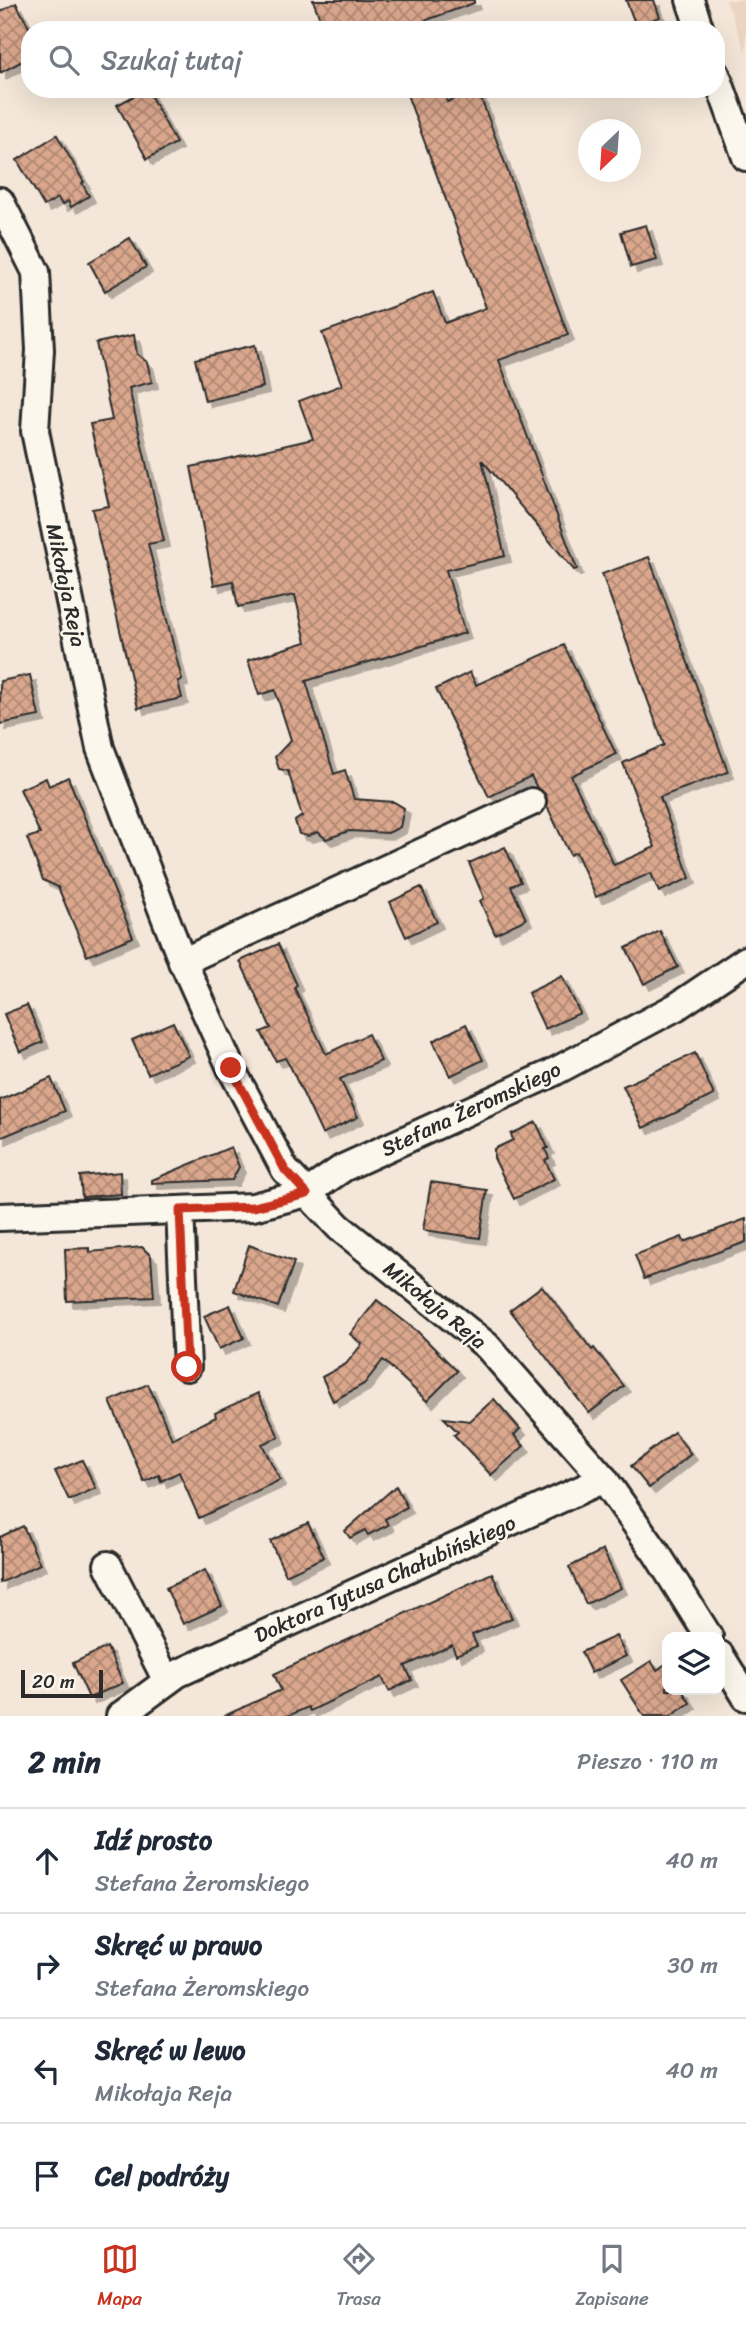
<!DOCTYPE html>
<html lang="pl">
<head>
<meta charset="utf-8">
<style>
	body { margin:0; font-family:Sriracha,sans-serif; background:#f6f6f7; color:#1f2937 }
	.controls { position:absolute; right:21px; bottom:21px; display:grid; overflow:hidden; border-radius:14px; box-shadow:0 7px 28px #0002 }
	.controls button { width:63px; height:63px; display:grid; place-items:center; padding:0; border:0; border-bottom:2px solid #e0e1e3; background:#fff; color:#1f2937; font:35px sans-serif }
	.compass { position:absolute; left:578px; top:119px; width:63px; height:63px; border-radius:50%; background:#fff; box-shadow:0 7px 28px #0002; rotate:205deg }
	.scale { position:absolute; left:21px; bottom:18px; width:82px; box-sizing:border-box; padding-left:7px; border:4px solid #2b2b2b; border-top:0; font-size:19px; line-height:24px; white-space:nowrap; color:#2b2b2b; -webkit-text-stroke:5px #fbf7ec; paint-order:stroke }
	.stop { position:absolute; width:21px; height:21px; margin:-16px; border:5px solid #c8321e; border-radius:50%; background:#fff }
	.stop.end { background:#c8321e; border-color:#fff; box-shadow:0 2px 7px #0008 }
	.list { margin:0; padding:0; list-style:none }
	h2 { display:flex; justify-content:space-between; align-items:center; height:91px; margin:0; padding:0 28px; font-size:30px }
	h2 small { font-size:23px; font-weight:400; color:#747a83 }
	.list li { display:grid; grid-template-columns:46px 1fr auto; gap:21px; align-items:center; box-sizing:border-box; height:105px; padding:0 28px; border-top:2px solid #e0e1e3 }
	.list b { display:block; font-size:26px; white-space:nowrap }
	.list p { margin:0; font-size:23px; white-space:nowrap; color:#747a83 }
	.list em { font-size:23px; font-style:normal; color:#747a83 }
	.icon { flex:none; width:38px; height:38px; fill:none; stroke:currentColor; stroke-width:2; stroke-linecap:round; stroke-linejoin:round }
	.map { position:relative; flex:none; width:746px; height:1716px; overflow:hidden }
	.search { position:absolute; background:#fff; box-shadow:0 7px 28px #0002; left:21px; right:21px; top:21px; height:77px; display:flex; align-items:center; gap:18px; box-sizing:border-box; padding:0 24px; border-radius:28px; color:#747a83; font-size:26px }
	.sheet { height:511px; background:#fff }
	nav { display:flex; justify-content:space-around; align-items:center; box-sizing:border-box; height:98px; border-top:2px solid #e0e1e3; background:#fff; font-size:19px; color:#747a83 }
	nav a { display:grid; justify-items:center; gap:4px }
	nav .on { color:#c8321e }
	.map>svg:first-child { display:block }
	.built { fill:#ecd4c2 }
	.building { fill:url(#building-cross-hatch); stroke:#2b2b2b; stroke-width:2; filter:url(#shadow) }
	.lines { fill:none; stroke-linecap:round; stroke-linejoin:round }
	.street-casing { stroke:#2b2b2b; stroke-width:32 }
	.street { stroke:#fbf7ec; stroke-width:26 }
	.route { stroke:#c8321e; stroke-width:9 }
	.labels { text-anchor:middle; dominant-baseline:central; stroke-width:5; stroke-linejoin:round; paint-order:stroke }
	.street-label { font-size:21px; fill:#2b2b2b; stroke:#fbf7ec }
</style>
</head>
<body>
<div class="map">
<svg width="746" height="1716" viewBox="0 0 746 1716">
	<defs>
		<pattern id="building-cross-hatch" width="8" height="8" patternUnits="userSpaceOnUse" patternTransform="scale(1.75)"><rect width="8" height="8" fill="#daa78d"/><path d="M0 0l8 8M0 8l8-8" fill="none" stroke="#b18873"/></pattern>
		<filter id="shadow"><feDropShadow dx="6" dy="6" stdDeviation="0" flood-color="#0004"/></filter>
	</defs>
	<rect width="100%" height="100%" fill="#f4e7d9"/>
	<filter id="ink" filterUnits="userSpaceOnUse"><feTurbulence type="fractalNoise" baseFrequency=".0143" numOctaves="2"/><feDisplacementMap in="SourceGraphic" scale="14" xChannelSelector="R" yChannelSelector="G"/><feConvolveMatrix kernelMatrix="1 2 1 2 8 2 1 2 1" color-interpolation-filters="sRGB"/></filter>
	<g filter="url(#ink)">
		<path class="built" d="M726,0H746V53Z"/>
		<g class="building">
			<path d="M313,0H474V3L399,30H324Z"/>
			<path d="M626,0H654L660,17L636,26Z"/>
			<path d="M16,3L30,29V57L0,73V12Z"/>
			<path d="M147,89L176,143L147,159L117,105Z"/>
			<path d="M405,89H445L447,102L478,90L568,335L499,360L577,569L574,570L482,460L505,556L446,570L465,633L306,681L334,774L345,770L354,799L394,802L404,808L400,827L388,833L349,831L326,839L318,832L308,836L299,834L295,821L302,816L288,771L279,769L275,757L291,740L275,690L259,695L248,660L306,642L295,595L238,607L233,581L214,585L191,467L313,439L299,401L342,385L322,333L433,292L445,323L486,308Z"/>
			<path d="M57,135L84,182L82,183L89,196L71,207L68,201L62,205L58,198L44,206L17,160Z"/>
			<path d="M646,225L657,260L631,267L621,232Z"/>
			<path d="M130,238L146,267L105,291L89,262Z"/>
			<path d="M134,335L137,354L147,362L152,382L129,388L164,541L148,544L182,680L178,681L182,698L138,708L92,509L109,506L90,424L112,420L96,343Z"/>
			<path d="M255,345L263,387L205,401L195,359Z"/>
			<path d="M649,557L728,772L660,797L690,878L659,892L651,873L596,897L576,852L570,855L547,806L546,795L537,788L531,776L489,797L436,689L470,672L476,685L564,645L616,754L571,776L614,865L655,847L623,763L664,745L602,574Z"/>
			<path d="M30,675L39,716L0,724V681Z"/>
			<path d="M68,777L133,937L87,956L58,887L43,880L27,838L40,834L20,789L46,778L49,786Z"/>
			<path d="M505,847L521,882L511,886L526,919L495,934L480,901L484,898L469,863Z"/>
			<path d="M421,887L437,922L406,937L390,902Z"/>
			<path d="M660,931L678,967L644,984L626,948Z"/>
			<path d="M278,944L297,985L294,987L326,1054L368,1034L381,1061L340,1079L358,1117L322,1134L291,1068L285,1058L276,1061L261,1032L271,1028L240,961Z"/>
			<path d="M562,976L580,1013L545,1029L528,993Z"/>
			<path d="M27,1005L43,1042L20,1052L4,1014Z"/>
			<path d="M173,1022L189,1056L148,1074L132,1040Z"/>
			<path d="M466,1024L483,1060L450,1076L433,1041Z"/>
			<path d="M695,1053L714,1095L643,1128L623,1086Z"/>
			<path d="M51,1078L65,1111L0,1138V1100Z"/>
			<path d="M536,1122L548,1148L545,1149L549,1158L545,1160L554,1179L514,1199L494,1158V1149L513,1140L511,1134Z"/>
			<path d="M231,1147L239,1167L232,1180L152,1183V1180Z"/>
			<path d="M120,1172L121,1194L82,1197L80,1176Z"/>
			<path d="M431,1182L487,1190L480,1238L423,1230Z"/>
			<path d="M746,1219V1242L644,1279L635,1255L682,1237L684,1242Z"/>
			<path d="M249,1245L294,1262L278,1307L234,1291Z"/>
			<path d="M142,1247L151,1256L154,1297L67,1301L65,1249L90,1248V1252Z"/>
			<path d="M542,1286L592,1350L594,1348L624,1386L589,1413L510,1310Z"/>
			<path d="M377,1300L417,1331L457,1371L427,1401L383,1360L364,1384L333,1401L322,1377L346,1364L362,1344L350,1334Z"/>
			<path d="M230,1305L244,1338L219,1349L204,1316Z"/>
			<path d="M148,1384L172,1439L216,1417L215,1413L258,1393L279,1437L262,1444L280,1480L199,1518L179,1472L161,1481L159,1475L144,1482L110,1401Z"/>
			<path d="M494,1399L520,1429L514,1435L524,1446L491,1475L454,1435L458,1432L444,1418L470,1421Z"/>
			<path d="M674,1432L691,1454L649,1488L631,1466Z"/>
			<path d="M82,1460L96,1488L69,1500L55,1471Z"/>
			<path d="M396,1486L407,1507L385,1519L388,1525L368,1535L365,1530L350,1538L345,1531Z"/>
			<path d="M308,1523L324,1557L286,1575L270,1541Z"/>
			<path d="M23,1526L40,1564L0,1583V1537Z"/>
			<path d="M603,1550L621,1588L586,1604L569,1567Z"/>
			<path d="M205,1570L222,1606L183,1624L166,1588Z"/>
			<path d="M492,1573L512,1618L472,1635L477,1646L456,1655L452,1645L405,1666L412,1680L389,1691L382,1677L310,1711L308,1707L288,1716H224L281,1690L274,1674Z"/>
			<path d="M616,1636L626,1656L591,1673L581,1652Z"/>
			<path d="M107,1647L123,1683L89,1698L73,1663Z"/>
			<path d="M651,1661L657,1670L667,1663V1690H682L690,1703L671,1716H644L621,1680Z"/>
		</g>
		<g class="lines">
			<g class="street-casing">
				<g id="street">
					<path d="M690,0L700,30"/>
					<path d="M716,74L746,157"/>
					<path d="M0,201L36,272L40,350L35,431L100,748L179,953L231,1068L285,1170L339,1227L487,1346L604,1479L657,1554L709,1637"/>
					<path d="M182,962L532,802"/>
					<path d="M180,1210L187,1367"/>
					<path d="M0,1217L253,1207L307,1193L343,1168L552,1073L676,1007L746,960"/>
					<path d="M108,1565L167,1681"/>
					<path d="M720,1655L746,1697"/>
					<path d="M120,1716L177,1674L604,1479"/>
				</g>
			</g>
			<use href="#street" class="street"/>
		</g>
	</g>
	<g class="lines" filter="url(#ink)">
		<path class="route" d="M187,1367L180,1210L253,1207L307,1194L285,1170L231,1068"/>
	</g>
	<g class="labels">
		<g class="street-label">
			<text transform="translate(66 585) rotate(78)">Mikołaja Reja</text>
			<text transform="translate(471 1109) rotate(-25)">Stefana Żeromskiego</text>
			<text transform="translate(435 1305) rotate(39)">Mikołaja Reja</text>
			<text transform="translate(385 1579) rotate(-24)">Doktora Tytusa Chałubińskiego</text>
		</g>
	</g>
</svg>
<div class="controls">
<button><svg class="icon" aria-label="layers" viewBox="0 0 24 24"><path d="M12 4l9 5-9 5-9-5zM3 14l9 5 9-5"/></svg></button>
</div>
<svg class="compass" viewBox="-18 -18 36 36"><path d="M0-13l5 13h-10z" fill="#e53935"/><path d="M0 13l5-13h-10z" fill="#747a83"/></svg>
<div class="scale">20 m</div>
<div class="stop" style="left:187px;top:1367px"></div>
<div class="stop end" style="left:231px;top:1068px"></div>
<div class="search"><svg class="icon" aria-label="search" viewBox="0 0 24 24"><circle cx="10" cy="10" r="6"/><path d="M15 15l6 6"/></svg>Szukaj tutaj</div>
</div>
<section class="sheet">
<h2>2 min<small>Pieszo · 110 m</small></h2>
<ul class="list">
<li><svg class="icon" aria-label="ahead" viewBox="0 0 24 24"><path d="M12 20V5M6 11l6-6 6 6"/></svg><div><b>Idź prosto</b><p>Stefana Żeromskiego</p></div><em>40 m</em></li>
<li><svg class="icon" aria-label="right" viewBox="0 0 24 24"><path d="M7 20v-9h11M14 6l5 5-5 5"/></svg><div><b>Skręć w prawo</b><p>Stefana Żeromskiego</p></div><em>30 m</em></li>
<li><svg class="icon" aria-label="left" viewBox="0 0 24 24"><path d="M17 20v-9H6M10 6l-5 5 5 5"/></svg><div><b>Skręć w lewo</b><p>Mikołaja Reja</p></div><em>40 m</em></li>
<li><svg class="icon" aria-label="arrive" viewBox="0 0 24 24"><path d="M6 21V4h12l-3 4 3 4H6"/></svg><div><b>Cel podróży</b></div></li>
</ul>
</section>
<nav>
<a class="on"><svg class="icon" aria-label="map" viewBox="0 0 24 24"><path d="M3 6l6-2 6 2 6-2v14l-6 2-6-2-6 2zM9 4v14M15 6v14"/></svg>Mapa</a>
<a><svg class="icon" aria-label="directions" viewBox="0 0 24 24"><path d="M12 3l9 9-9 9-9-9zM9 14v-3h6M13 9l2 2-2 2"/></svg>Trasa</a>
<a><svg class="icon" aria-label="saved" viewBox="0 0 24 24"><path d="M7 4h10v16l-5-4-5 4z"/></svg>Zapisane</a>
</nav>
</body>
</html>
